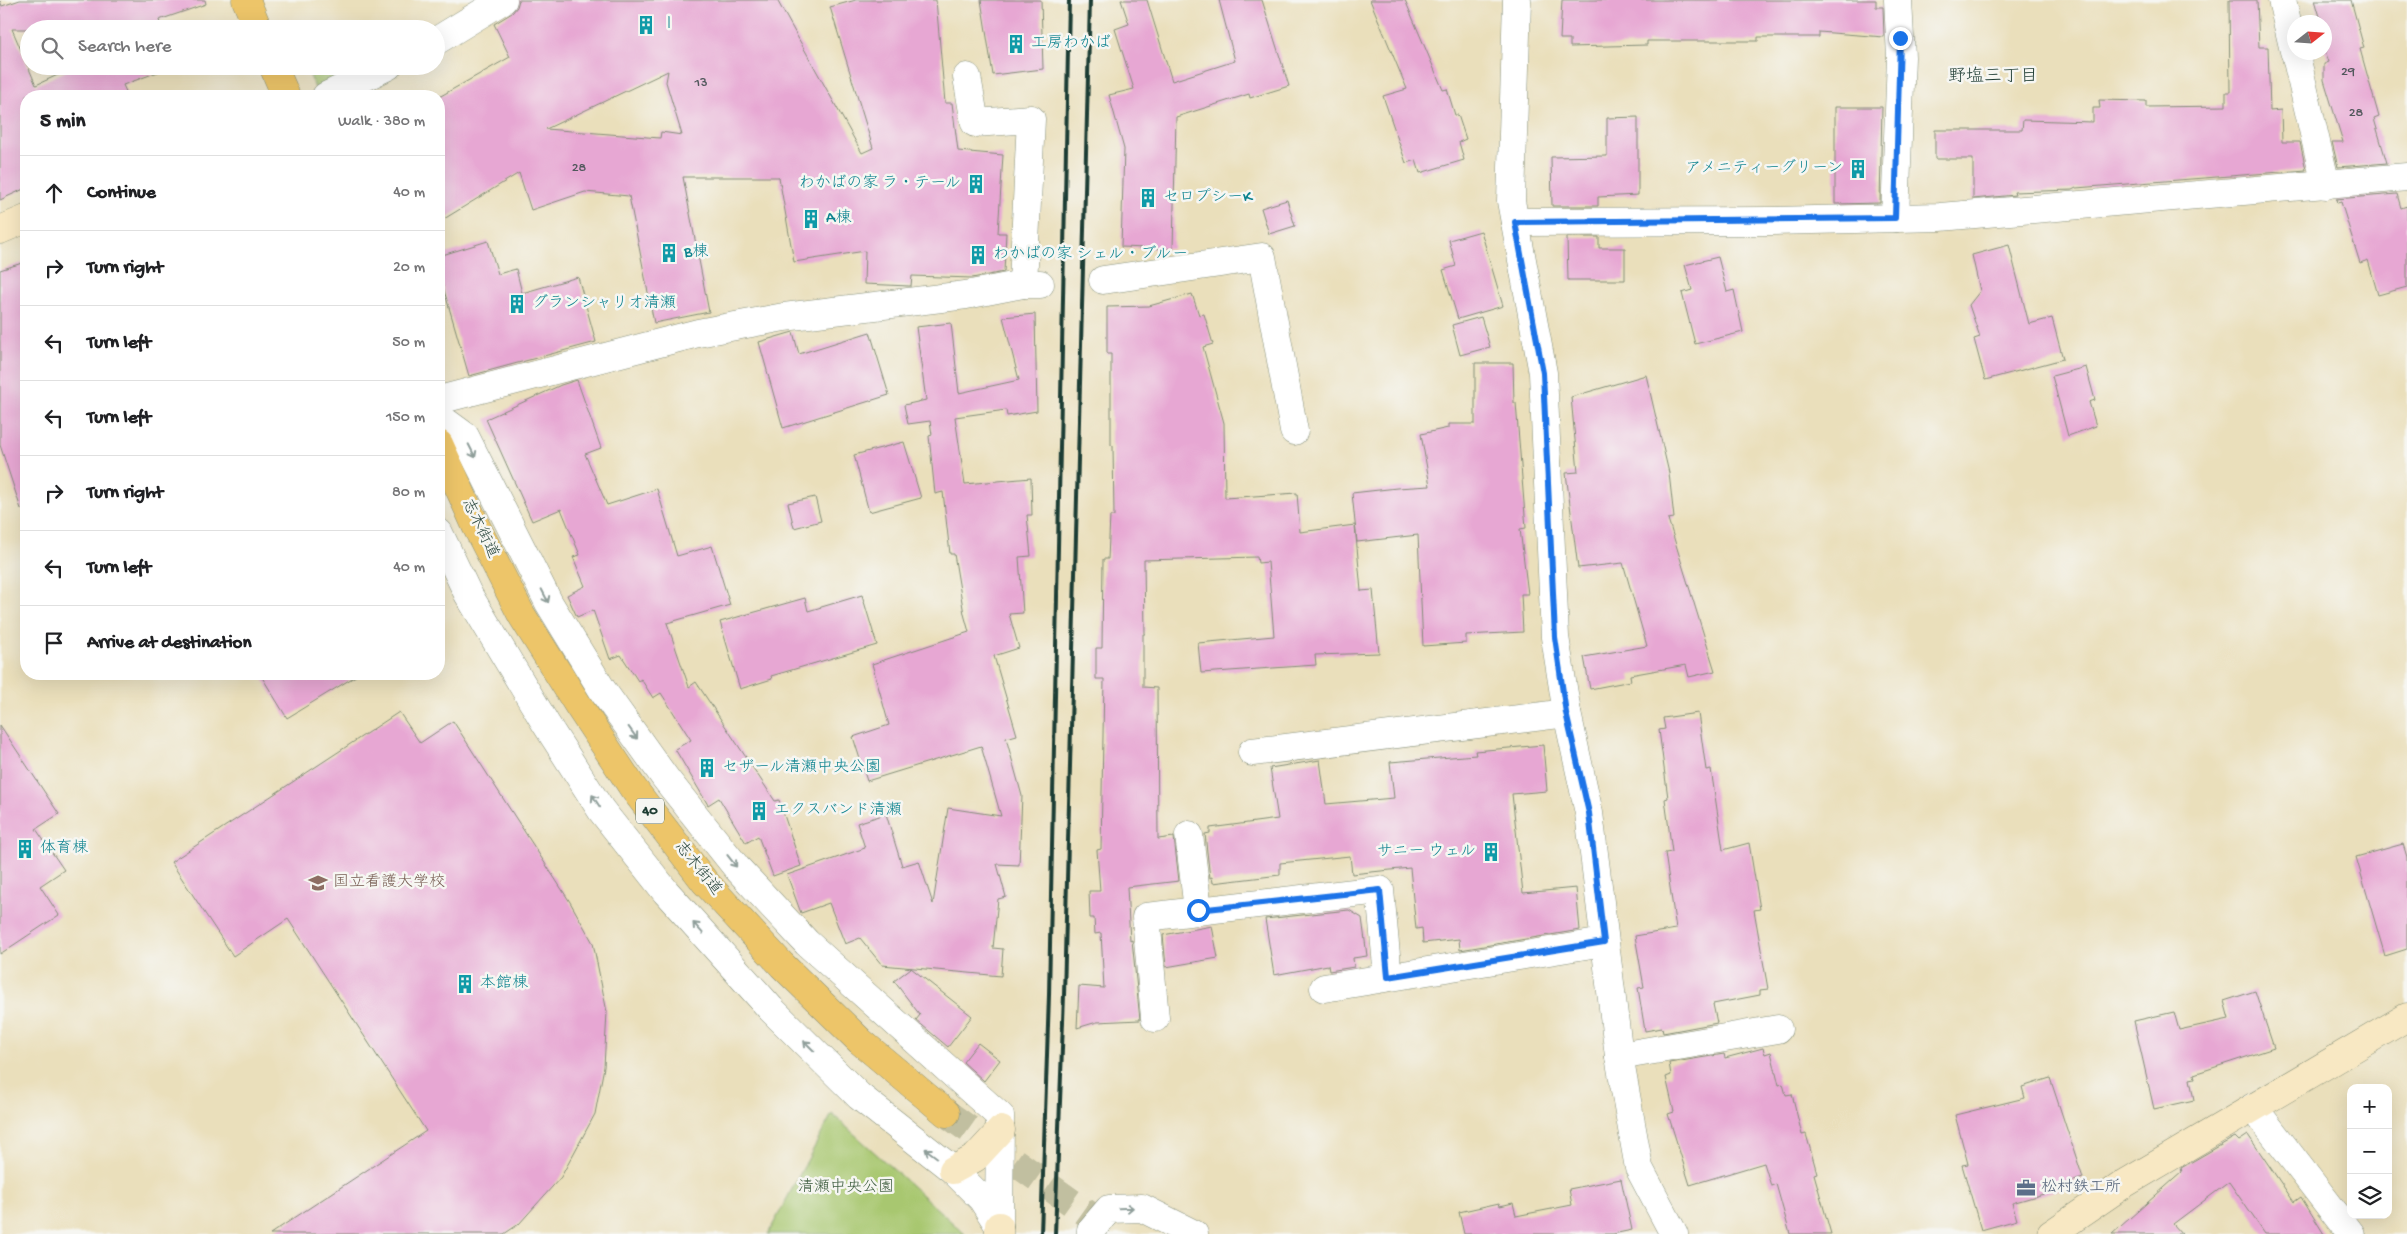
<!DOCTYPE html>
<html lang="en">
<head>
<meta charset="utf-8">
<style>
	body { margin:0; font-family:"Gochi Hand","Klee One",sans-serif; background:#f2f2f2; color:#202124 }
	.controls { position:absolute; right:15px; bottom:15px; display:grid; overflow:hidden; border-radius:10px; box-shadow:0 5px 20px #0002 }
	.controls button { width:45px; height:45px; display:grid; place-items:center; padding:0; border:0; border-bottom:1px solid #e0e0e0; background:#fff; color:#202124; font:25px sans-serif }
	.compass { position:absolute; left:2287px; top:15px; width:45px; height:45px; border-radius:50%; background:#fff; box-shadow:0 5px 20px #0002; rotate:73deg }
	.stop { position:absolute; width:15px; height:15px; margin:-11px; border:4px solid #1a73e8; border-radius:50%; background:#fff }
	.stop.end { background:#1a73e8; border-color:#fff; box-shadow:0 1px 5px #0008 }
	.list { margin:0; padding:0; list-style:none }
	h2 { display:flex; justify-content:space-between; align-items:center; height:65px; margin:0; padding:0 20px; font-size:21px }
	h2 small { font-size:16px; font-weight:400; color:#757577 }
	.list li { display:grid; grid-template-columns:32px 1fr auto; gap:15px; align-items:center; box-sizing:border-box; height:75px; padding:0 20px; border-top:1px solid #e0e0e0 }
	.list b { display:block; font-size:19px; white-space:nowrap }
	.list em { font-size:16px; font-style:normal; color:#757577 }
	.icon { flex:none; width:28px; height:28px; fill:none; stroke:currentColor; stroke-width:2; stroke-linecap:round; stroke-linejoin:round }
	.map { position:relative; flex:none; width:2407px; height:1234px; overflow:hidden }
	.search { position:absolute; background:#fff; box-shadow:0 5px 20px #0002; left:20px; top:20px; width:425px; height:55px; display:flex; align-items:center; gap:12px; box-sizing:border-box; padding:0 18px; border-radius:28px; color:#757577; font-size:19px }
	.panel { position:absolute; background:#fff; box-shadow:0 5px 20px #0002; left:20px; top:90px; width:425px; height:590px; border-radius:20px }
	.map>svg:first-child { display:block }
	.green { fill:#a8c76f; stroke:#648252 }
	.building { fill:#e7a7d3; fill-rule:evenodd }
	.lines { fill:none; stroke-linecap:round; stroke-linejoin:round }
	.primary-tunnel { stroke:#c1bfa0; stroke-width:28; stroke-dasharray:28 14; stroke-linecap:butt }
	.street-casing { stroke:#848e78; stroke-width:29 }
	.secondary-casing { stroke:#848e78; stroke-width:29 }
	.primary-casing { stroke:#848e78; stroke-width:29 }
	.street { stroke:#fff; stroke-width:28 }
	.secondary { stroke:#f8e8c3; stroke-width:28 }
	.primary { stroke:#edc569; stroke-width:28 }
	.rail { stroke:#1f3d34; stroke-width:4 }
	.oneway { stroke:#8f9e9a }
	.route { stroke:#1a73e8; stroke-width:6 }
	.labels { text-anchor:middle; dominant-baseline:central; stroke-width:5; stroke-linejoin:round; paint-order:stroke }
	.number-label { font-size:14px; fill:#51585c }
	.shield { fill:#f6f6f2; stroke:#60746d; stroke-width:1 }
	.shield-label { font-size:15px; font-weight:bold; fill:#1f3d34 }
	.culture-label { font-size:16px; fill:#0d838f; stroke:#f6f6f2; text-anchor:start }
	.street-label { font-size:16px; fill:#1f3d34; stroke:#f6f6f2 }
	.education-label { font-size:16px; fill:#785e54; stroke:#f6f6f2; text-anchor:start }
	.park-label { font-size:16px; fill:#416043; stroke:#f6f6f2 }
	.service-label { font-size:16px; fill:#4e5e75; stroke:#f6f6f2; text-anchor:start }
	.neighbourhood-label { font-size:18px; fill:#1f3d34; stroke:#f6f6f2 }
</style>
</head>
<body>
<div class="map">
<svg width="2407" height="1234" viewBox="0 0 2407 1234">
	<rect width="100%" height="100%" fill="#f6f6f2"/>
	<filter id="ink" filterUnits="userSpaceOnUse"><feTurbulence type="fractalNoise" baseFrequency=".02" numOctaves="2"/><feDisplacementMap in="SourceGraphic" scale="10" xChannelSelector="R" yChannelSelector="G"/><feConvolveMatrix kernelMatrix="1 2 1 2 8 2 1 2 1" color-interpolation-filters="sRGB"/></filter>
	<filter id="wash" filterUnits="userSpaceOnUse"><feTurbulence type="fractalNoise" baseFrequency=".0096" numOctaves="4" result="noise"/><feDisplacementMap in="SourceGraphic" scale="20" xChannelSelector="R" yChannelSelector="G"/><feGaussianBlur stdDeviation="1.12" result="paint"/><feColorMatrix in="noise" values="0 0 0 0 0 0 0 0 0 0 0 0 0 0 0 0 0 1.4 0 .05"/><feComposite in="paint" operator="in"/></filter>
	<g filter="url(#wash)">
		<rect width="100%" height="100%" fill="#eadfbb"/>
		<g class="green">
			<path d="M306,66H337L349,77L315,88Z"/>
			<path d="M832,1114L965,1234H768Z"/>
		</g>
		<g id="blocks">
			<g class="building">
				<path d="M20,0H205L206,4L159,20L162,29H12L36,85L77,66H174L123,85L128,96H26V188L0,200V1L2,6Z"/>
				<path d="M519,0H777L862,153L873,148L830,7L856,0H936L945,103H952L958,151L1003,155L998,233H1006L1004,272L972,278L912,276L911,286H909L864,284L865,251L794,262L779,177H683L709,312L654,323L629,196L585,192L531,210L519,173L439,222V97L510,57L494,24L512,13L517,7ZM668,71L666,82L682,135L661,132L660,138L546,129Z"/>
				<path d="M981,0H1041L1043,69L993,75Z"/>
				<path d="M1121,0H1147L1172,81L1235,61L1219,0H1262L1289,86L1250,98L1249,94L1176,117L1173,249L1121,247L1124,149L1109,95L1134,89L1115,29L1129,24Z"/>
				<path d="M1370,0H1405L1443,90L1447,89L1455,115H1458L1466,139L1459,142L1464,160L1420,173L1416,160L1406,163L1383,96L1407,89Z"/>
				<path d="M1562,0H1876V7H1883L1884,37L1819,32V37H1758V41H1647V45L1570,47V39H1560Z"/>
				<path d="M2229,0H2257L2259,47H2268L2270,111L2281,110L2282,142H2300L2306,170L2076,188L2072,190L2014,192L2015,195L1973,199V159H1935V130H2022L2023,120L2093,122V108H2100L2099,100L2146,101V107L2226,106V92H2230Z"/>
				<path d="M2315,0H2351L2364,48L2360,49L2379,117L2374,119L2387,163L2338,167L2332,142H2343L2324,80V64L2329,62L2324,48V22H2318L2321,20Z"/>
				<path d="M1835,107H1882L1880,203L1835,204Z"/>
				<path d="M1638,117V195L1598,197V206H1552L1551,157L1607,156V118Z"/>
				<path d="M2397,194L2401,208L2407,206V287L2378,295L2368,260L2360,263L2341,202L2337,203L2336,199Z"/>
				<path d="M1287,200L1295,226L1269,234L1261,208Z"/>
				<path d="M1481,231L1503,306L1458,319L1443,270L1456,266L1449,240Z"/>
				<path d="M1567,237H1599V248H1625V280H1568Z"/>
				<path d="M488,241L498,274L516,269L522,293L578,277L596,342L469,376L439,273V256Z"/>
				<path d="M2009,245L2029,324L2052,318L2063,359L1985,380L1974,339L1980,337L1969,305L1980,291L1972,255Z"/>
				<path d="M1718,257L1727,292L1734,290L1743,332L1695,344L1682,293L1692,290L1685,265Z"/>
				<path d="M22,263L26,278V508L21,509L0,445V270Z"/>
				<path d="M1192,294L1199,315L1204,314L1213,344L1203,347L1224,423L1225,498L1297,493L1300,532L1355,525L1361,591L1373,590L1379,653L1315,655L1316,665L1201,673L1198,643L1274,636L1268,562L1258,563L1257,557L1144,560L1145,634H1143V687L1157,688L1158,839L1174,837L1179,881L1127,887L1130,941L1132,940L1140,1020L1097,1022L1077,1028L1079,986L1104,988L1101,933L1095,934L1094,918H1090L1089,891H1100L1097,850L1101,849L1104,679H1096V648H1102L1103,559H1108L1110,516H1114L1113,446L1111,445V354H1107V307L1149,306Z"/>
				<path d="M1035,314L1037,411L1007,416L1006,410L955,417L965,484L1031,478L1032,515H1027L1031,556L1019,557L1023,613L1009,614L1019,648L994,656L1017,735L1006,738L1022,796L1019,865L997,864L1006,897L998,899L993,948L1003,949L1001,976L882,965L860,938L845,944L829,903L801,913L787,875L865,848L857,823L886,814L902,866L919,861L933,904L948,808L1001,816L981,746L867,781L853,737L889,725L872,664L969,632L964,614L954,554H950L943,492L935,494L929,436L932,435L930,421L908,424L904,405L926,400L916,327L951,323L959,393L1019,380L1003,317Z"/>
				<path d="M1481,317L1490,347L1460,355L1452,325Z"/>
				<path d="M793,332L799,354L870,332L889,395L783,428L759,342Z"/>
				<path d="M1475,363H1513L1514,403H1516L1526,528L1520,529L1528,594H1521L1523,632L1466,635V643L1423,646L1418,535L1357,542L1352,493L1397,488L1430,486L1421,434L1448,428V424H1475Z"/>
				<path d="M2086,367L2095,400L2089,402L2096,426L2068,436L2052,376Z"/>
				<path d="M1646,375L1669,473L1674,518L1668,519L1715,671L1689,677L1686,665L1630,675L1631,681L1590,689L1584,657L1647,646L1623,563L1578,568L1566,473L1578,472L1571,397Z"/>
				<path d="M577,380L601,448L585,454L607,505L657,489L677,556L712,546L730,605L667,623L689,687L696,682L775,801L779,800L801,866L773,876L758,836L746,843L719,798L708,805L675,749L691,740L661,693L653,698L641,679L638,681L621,655L610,659L593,610L577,617L567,595L585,586L573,557L580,555L561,509L532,521L486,419L561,385Z"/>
				<path d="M904,442L921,498L869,512L854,455Z"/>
				<path d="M815,497L821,521L794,528L788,503Z"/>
				<path d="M862,595L877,645L771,676L772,679L740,689L720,622L805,598L808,611Z"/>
				<path d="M260,674H359L287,718Z"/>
				<path d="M399,712L420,743L453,721L570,902L593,943L607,1012L604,1067L595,1114L561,1177L519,1224L504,1234H270L426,1131L288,919L233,956L171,862Z"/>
				<path d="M1698,713L1706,770L1711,769L1723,850L1749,843L1760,909L1754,910L1768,989L1760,990V995L1713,1004L1717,1023L1663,1033L1662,1028L1645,1031L1638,988L1644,987L1635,936L1676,929L1665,853L1672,852L1665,799L1668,798L1659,730L1665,729L1663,718Z"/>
				<path d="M0,725L59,814L36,829L64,870L40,886L59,915L0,954Z"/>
				<path d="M1543,745L1547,791L1512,794L1523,893L1576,888L1580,930L1460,950L1459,939L1423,943L1422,928L1416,929L1410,868L1352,874L1350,856L1280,863V875L1213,883L1212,877L1210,878L1205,834L1210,833V828L1278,819L1270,768L1320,760L1326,804L1394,798L1390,762L1476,755L1475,751Z"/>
				<path d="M2403,844L2407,857V949L2385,956L2356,857Z"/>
				<path d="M1349,910L1362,918L1367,956L1353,958L1354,967L1329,971L1328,965L1274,975L1265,919Z"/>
				<path d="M1212,926L1218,958L1166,967L1163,935Z"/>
				<path d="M911,968L972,1016L948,1047L916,1020L920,1015L894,981Z"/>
				<path d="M2255,991L2274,1048L2194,1074L2195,1078L2190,1079L2194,1100L2154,1109L2134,1021L2174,1012L2179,1030L2229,1019L2224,1001Z"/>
				<path d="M978,1043L1000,1060L984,1081L963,1062Z"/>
				<path d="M1763,1048L1765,1054L1771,1052L1779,1085L1783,1084L1786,1095L1792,1094L1802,1135L1806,1134L1817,1173L1814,1174L1831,1234H1790L1776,1184L1771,1186L1764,1163L1690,1185L1668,1114L1674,1112L1666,1077L1671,1075L1669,1063L1724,1054L1725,1058Z"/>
				<path d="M2050,1078L2083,1178L2058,1186L2061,1189L2012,1203L2017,1220L1981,1230L1962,1165L1968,1164L1955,1115L2025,1098L2022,1087Z"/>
				<path d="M2248,1135L2294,1202L2301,1197L2324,1234H2265L2229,1182L2173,1224L2182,1234H2112L2182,1172L2181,1168L2235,1137L2239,1141Z"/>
				<path d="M1621,1179L1632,1230L1613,1234H1464L1459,1212L1499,1203L1500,1206L1513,1203L1516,1216L1572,1205L1569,1189Z"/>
			</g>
		</g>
	</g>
	<g filter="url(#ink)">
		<use href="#blocks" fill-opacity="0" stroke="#848e78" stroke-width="1"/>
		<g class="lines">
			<path class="primary-tunnel" d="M946,1113L1116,1234"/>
			<g class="street-casing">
				<g id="street">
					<path d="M1517,0L1511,201L1543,373L1555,637L1567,713L1589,813L1619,1056L1639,1168L1674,1234"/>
					<path d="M2282,0L2294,51"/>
					<path d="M436,41L503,0"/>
					<path d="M2295,52L2326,185"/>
					<path d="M967,77L975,123L1031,119L1023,284"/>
					<path d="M326,96L388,66"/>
					<path d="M1895,218L1901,57L1898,0"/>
					<path d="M1515,222L1772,221L1940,217L2407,177"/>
					<path d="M1103,280L1262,257L1294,431"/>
					<path d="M439,400L698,333L784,317L966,295L1023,284H1040"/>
					<path d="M439,417L465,436L549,603L603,691L666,779L737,868L807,943L1000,1116L999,1226"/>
					<path d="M439,533L468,594L546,724L601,810L666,892L771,1009L859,1096L953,1170L982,1199L999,1226"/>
					<path d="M1252,752L1567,713"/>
					<path d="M1189,835L1198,910"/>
					<path d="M1324,988L1604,942"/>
					<path d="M1155,1018L1146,917L1380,890L1388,977"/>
					<path d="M1619,1056L1778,1029"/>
					<path d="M2253,1107L2351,1234"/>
					<path d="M1091,1234V1230L1109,1209L1142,1208L1194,1234"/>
				</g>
			</g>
			<g class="secondary-casing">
				<g id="secondary">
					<path d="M0,230L26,219"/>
					<path d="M953,1170L975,1158L1001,1130"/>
					<path d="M999,1234V1226"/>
					<path d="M2051,1234L2124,1184L2407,1017"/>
				</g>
			</g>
			<g class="primary-casing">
				<g id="primary">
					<path d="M246,0L258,29"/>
					<path d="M273,66L286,96"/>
					<path d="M439,444L476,526L521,614L578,705L633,788L705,882L782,965L860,1041L946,1113"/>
				</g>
			</g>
			<use href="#street" class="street"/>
			<use href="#secondary" class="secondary"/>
			<use href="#primary" class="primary"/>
			<g class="rail">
				<path d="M1041,1234L1049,995L1069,0"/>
				<path d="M1055,1234L1064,995L1090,0"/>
			</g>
		</g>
		<defs><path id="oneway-shaft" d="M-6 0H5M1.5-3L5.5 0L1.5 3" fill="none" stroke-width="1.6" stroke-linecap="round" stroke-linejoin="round" transform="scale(1.25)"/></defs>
		<g class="oneway">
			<use href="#oneway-shaft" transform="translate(472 451) rotate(63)"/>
			<use href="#oneway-shaft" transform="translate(545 596) rotate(63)"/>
			<use href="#oneway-shaft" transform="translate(633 733) rotate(54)"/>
			<use href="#oneway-shaft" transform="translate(596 801) rotate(-123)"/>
			<use href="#oneway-shaft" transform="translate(732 861) rotate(52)"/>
			<use href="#oneway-shaft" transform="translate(698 928) rotate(-132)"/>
			<use href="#oneway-shaft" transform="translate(809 1046) rotate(-135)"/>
			<use href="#oneway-shaft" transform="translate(931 1153) rotate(-143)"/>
			<use href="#oneway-shaft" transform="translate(1126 1208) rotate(-2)"/>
		</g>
	</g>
	<g class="lines" filter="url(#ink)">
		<path class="route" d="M1198,910L1380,890L1388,977L1604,942L1589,813L1566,713L1555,637L1543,373L1515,222L1895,218L1900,38"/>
	</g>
	<defs>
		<g id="building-bare" transform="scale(1.5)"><path d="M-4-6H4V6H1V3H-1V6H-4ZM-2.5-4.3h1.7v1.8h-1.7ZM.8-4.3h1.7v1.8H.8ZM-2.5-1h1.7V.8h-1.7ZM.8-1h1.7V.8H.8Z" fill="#0f9aa8" stroke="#f6f6f2" stroke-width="2.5" paint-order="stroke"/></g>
		<g id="university-bare" transform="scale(1.5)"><path d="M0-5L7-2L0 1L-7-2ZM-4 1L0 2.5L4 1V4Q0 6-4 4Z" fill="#8d6e63" stroke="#f6f6f2" stroke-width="2.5" paint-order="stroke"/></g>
		<g id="office-bare" transform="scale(1.5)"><path d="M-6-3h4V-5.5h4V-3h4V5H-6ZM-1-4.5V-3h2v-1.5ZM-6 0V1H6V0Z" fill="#5c6f8a" stroke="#f6f6f2" stroke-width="2.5" paint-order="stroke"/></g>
	</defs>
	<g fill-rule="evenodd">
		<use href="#building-bare" x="646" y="25"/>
		<use href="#building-bare" x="1016" y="44"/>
		<use href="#building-bare" x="1858" y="169"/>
		<use href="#building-bare" x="976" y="184"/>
		<use href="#building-bare" x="1148" y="198"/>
		<use href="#building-bare" x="811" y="219"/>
		<use href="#building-bare" x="669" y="253"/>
		<use href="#building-bare" x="978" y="255"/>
		<use href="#building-bare" x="517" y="304"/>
		<use href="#building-bare" x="707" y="768"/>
		<use href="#building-bare" x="759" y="811"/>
		<use href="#building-bare" x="25" y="849"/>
		<use href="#building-bare" x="1491" y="852"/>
		<use href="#university-bare" x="318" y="883"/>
		<use href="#building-bare" x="465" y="984"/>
		<use href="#office-bare" x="2026" y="1188"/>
	</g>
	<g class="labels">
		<g class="number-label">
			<text x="2348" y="72">29</text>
			<text x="701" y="83">13</text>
			<text x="2356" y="113">28</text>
			<text x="579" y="168">28</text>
		</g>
		<rect class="shield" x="636" y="798.5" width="28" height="25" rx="4"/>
		<g class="shield-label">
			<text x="650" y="811">40</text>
		</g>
		<g class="culture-label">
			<text x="661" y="25">Ⅰ</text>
			<text x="1031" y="44">工房わかば</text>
			<text x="1843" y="169" text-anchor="end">アメニティーグリーン</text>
			<text x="961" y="184" text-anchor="end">わかばの家 ラ・テール</text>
			<text x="1163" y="198">セロプシーK</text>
			<text x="826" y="219">A棟</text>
			<text x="684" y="253">B棟</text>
			<text x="993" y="255">わかばの家 シェル・ブルー</text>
			<text x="532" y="304">グランシャリオ清瀬</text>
			<text x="722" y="768">セザール清瀬中央公園</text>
			<text x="774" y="811">エクスバンド清瀬</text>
			<text x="40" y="849">体育棟</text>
			<text x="1476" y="852" text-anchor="end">サニー ウェル</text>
			<text x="480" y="984">本館棟</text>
		</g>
		<g class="street-label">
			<text transform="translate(479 529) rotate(64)">志木街道</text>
			<text transform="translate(697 869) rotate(51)">志木街道</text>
		</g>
		<g class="education-label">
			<text x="333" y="883">国立看護大学校</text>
		</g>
		<g class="park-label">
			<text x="846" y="1188">清瀬中央公園</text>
		</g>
		<g class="service-label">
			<text x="2041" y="1188">松村鉄工所</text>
		</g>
		<g class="neighbourhood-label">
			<text x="1993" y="77">野塩三丁目</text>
		</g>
	</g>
</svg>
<div class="controls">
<button>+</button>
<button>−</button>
<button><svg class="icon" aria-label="layers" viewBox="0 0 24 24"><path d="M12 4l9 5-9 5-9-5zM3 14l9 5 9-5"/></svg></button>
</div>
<svg class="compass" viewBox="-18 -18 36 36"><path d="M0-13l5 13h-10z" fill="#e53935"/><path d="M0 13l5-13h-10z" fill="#757577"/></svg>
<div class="stop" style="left:1198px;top:910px"></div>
<div class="stop end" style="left:1900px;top:38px"></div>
<div class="search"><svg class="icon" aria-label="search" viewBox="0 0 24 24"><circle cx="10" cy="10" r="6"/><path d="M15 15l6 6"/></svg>Search here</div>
<section class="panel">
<h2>5 min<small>Walk · 380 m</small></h2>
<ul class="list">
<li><svg class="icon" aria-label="ahead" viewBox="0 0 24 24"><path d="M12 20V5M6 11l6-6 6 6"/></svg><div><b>Continue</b></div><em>40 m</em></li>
<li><svg class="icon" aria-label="right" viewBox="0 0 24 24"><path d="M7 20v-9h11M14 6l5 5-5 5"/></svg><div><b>Turn right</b></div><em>20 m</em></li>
<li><svg class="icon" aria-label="left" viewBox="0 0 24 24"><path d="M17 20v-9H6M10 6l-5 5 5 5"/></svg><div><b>Turn left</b></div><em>50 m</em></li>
<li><svg class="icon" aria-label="left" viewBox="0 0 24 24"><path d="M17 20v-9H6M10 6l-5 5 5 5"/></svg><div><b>Turn left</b></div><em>150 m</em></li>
<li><svg class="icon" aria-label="right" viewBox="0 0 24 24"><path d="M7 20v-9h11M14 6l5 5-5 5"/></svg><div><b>Turn right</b></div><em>80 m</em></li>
<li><svg class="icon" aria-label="left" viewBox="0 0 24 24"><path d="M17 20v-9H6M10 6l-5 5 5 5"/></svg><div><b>Turn left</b></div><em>40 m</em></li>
<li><svg class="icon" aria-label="arrive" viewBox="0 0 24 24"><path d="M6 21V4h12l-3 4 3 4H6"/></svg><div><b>Arrive at destination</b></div></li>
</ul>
</section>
</div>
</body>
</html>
